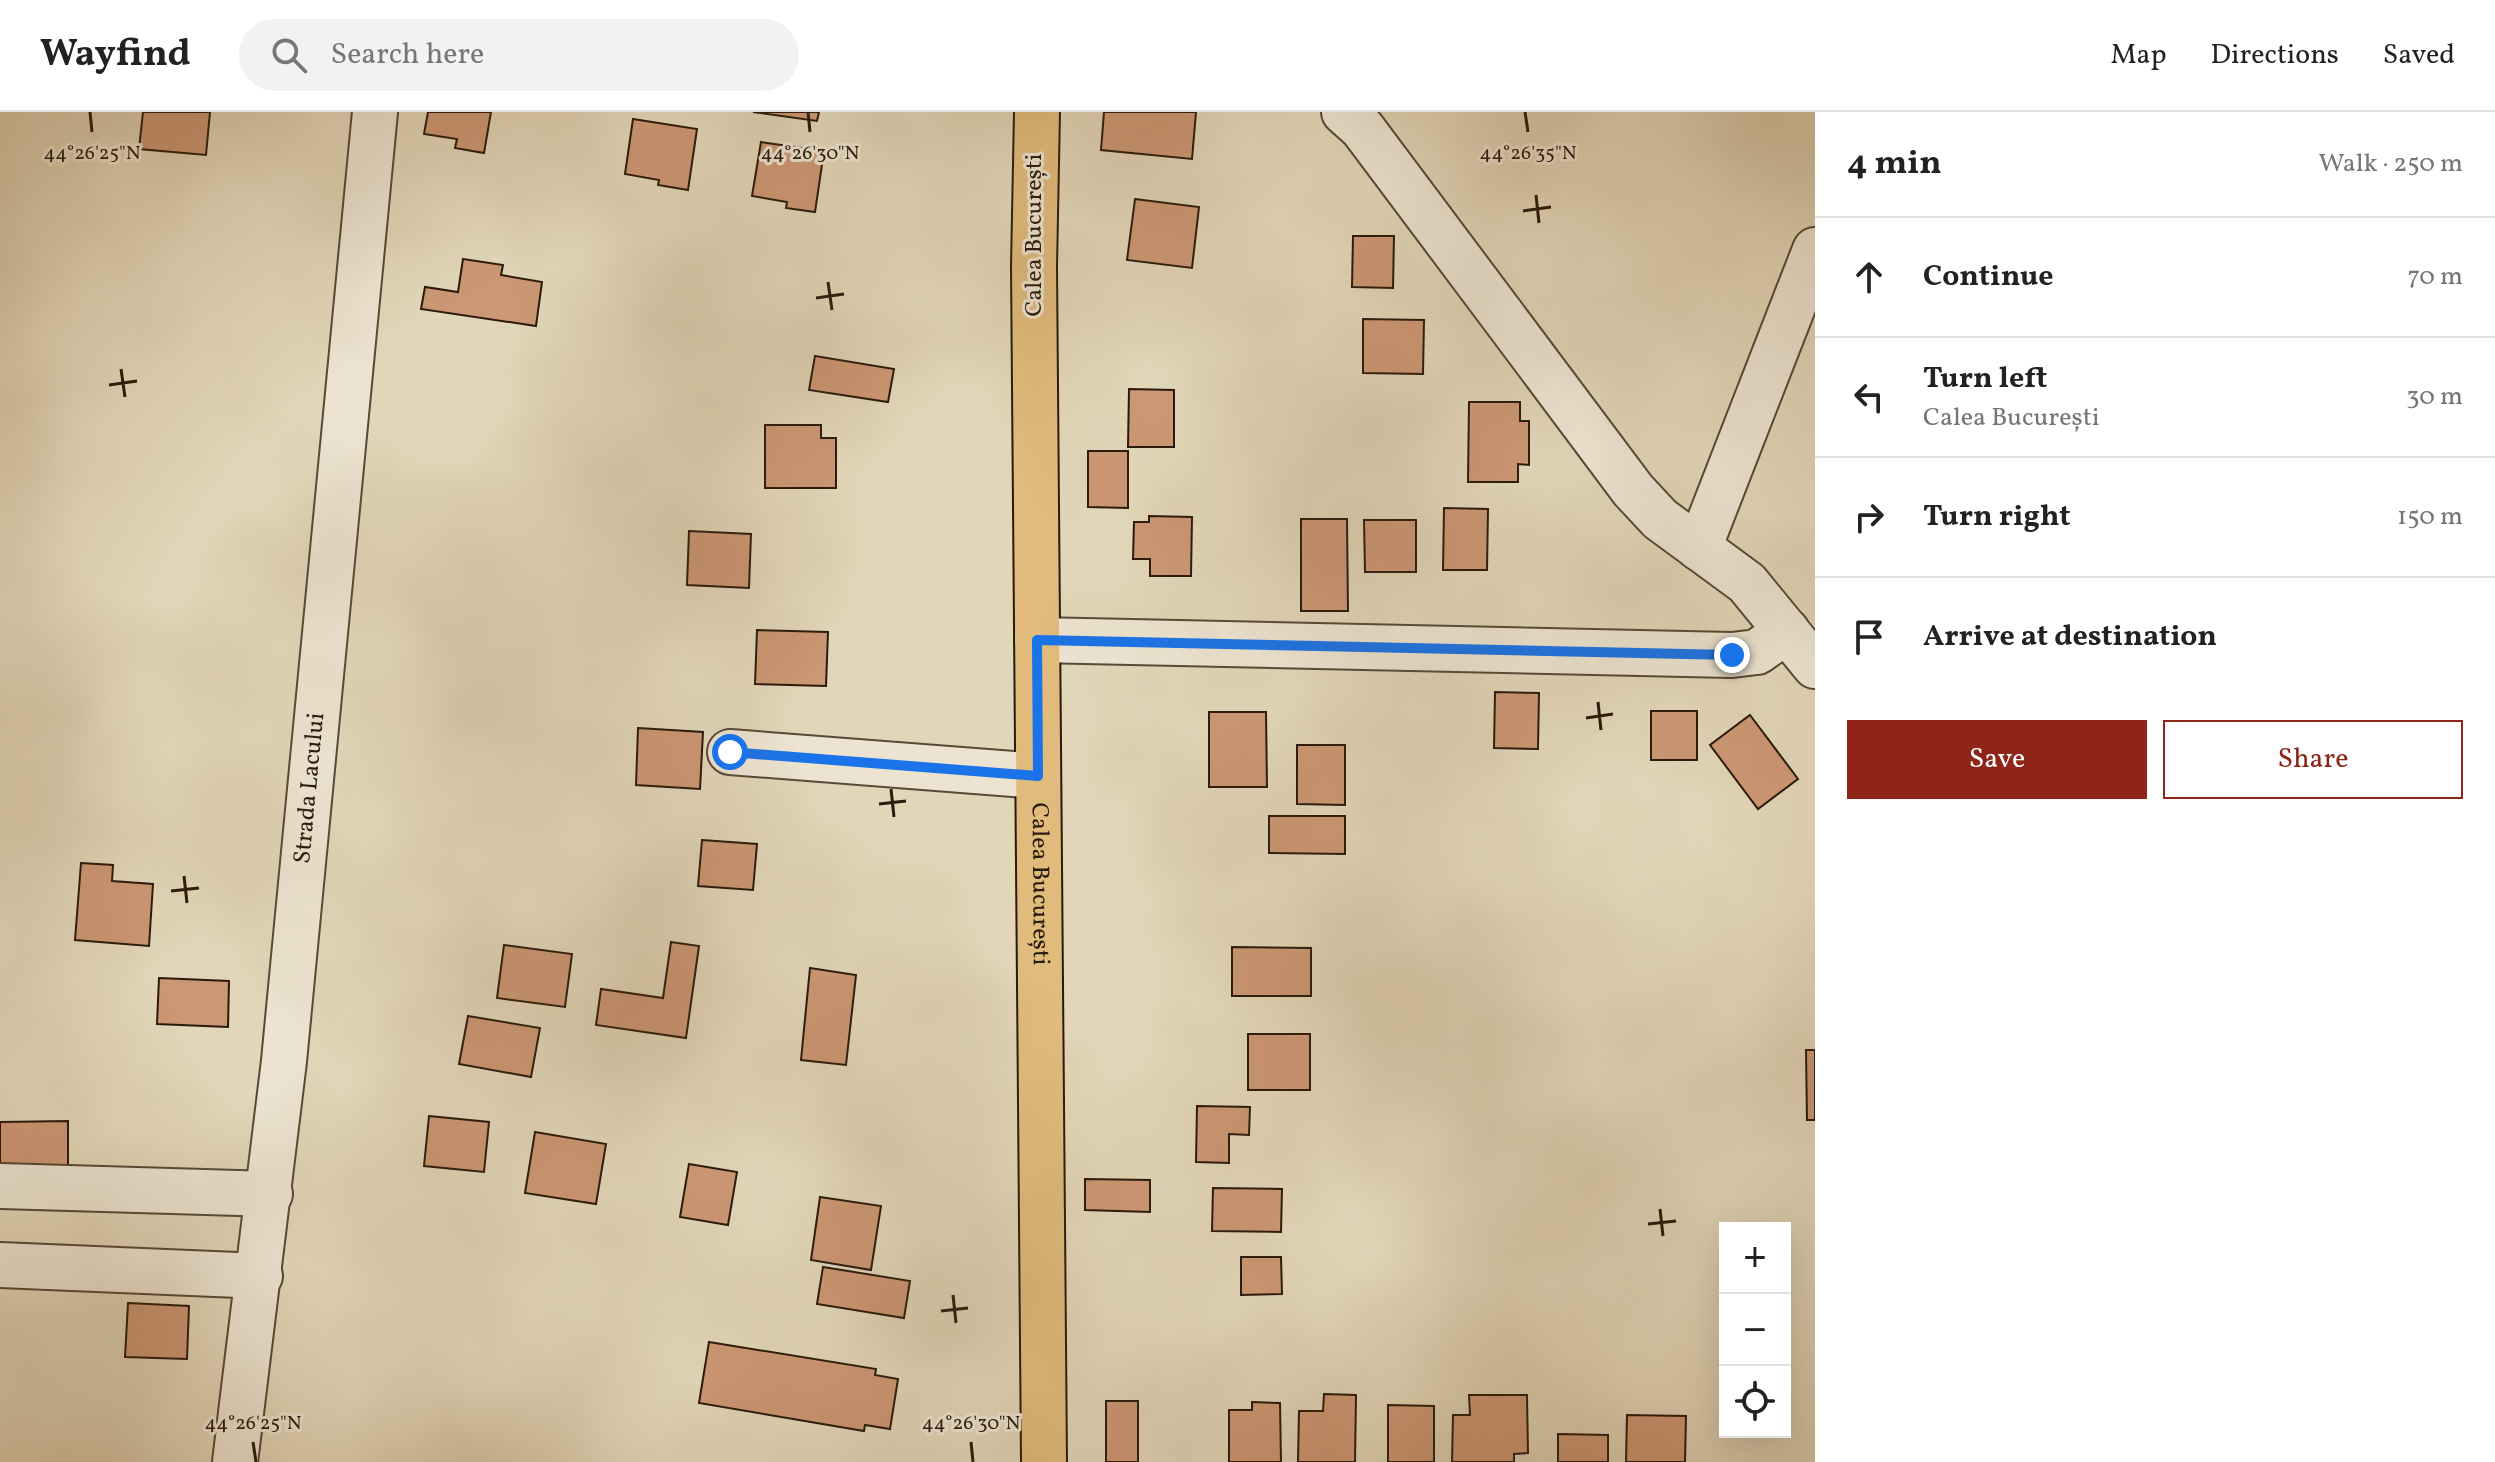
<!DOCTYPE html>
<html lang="en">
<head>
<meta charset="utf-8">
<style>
	body { margin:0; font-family:Vollkorn,serif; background:#f2f2f2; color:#222 }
	.controls { position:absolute; right:24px; bottom:24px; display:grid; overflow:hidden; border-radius:0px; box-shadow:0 8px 32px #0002 }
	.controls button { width:72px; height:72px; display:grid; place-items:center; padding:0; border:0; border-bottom:2px solid #e0e0e0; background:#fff; color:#222; font:40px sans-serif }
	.stop { position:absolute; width:24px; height:24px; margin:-18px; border:6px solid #1a73e8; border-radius:50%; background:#fff }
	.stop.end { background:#1a73e8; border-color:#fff; box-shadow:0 2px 8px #0008 }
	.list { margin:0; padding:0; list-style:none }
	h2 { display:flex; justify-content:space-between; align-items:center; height:104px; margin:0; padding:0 32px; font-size:34px }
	h2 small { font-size:26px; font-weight:400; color:#767676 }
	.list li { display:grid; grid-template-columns:52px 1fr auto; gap:24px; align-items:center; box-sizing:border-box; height:120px; padding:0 32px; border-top:2px solid #e0e0e0 }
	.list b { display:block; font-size:30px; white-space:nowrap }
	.list p { margin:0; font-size:26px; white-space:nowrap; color:#767676 }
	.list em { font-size:26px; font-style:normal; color:#767676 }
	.actions { display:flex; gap:16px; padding:24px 32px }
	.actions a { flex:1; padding:18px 0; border:2px solid #8f2418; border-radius:0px; text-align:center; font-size:28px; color:#8f2418 }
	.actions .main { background:#8f2418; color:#fff }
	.icon { flex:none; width:44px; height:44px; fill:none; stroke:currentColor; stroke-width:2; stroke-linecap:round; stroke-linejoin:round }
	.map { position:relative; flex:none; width:1815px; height:1350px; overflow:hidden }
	header { display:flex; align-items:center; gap:48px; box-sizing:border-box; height:112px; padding:0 40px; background:#fff; border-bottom:2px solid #e0e0e0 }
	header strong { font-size:38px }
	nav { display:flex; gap:44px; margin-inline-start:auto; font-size:28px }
	.search { width:560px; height:72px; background:#f2f2f2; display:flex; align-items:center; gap:20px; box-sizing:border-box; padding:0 28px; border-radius:44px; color:#767676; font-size:30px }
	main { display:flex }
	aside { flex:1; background:#fff }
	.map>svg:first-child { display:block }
	.building { fill:#cc9774; stroke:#2a1a0c; stroke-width:2 }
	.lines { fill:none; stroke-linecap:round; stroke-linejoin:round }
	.minor-casing { stroke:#584937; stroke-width:48 }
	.major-casing { stroke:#2a1a0c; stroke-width:48 }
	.minor { stroke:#ece4d1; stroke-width:44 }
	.major { stroke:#e0bb7c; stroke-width:44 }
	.route { stroke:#1a73e8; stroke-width:10 }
	.ticks { fill:none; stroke:#2a1a0c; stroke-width:3 }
	.labels { text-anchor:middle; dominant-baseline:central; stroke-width:6; stroke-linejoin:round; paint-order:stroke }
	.street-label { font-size:24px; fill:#2a1a0c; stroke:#ece4d1 }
	.ticks-label { font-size:20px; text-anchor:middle; fill:#2a1a0c; stroke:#ece4d1; stroke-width:6; stroke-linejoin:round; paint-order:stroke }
</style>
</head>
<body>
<header>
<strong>Wayfind</strong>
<div class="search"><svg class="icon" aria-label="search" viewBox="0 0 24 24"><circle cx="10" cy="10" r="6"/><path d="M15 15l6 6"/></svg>Search here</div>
<nav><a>Map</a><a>Directions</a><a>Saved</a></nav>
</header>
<main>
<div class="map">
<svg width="1815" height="1350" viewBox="0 0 1815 1350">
	<rect width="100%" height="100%" fill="#e1d6b8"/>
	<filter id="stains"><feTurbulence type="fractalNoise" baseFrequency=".0025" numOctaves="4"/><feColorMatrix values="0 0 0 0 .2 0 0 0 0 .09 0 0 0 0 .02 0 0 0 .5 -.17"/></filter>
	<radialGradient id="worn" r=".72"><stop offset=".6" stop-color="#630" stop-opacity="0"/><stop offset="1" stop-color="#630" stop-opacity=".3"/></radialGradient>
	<g class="building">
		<path d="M143,0H210L206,43L139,37Z"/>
		<path d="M428,0H491L484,41L455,36L457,27L424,22Z"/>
		<path d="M753,0H819L817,9Z"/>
		<path d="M1104,0H1196L1192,47L1101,38Z"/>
		<path d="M633,7L697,17L688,78L658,73L659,68L625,62Z"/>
		<path d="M761,30L824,39L815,100L786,96L787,90L752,84Z"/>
		<path d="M1135,87L1199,95L1192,156L1127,148Z"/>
		<path d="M1353,124H1394L1393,176L1352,175Z"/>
		<path d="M463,147L503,153L501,163L542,170L536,214L421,197L425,175L458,180Z"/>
		<path d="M1363,207L1424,208L1423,262L1363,261Z"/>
		<path d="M815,244L894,257L888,290L809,278Z"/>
		<path d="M1129,277L1174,278V335H1128Z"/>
		<path d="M1469,290H1520V309H1529V353L1518,352V370H1468Z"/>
		<path d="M765,313H821V326H836V376H765Z"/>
		<path d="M1088,339H1128V396L1088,395Z"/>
		<path d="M1444,396L1488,397L1487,458H1443Z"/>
		<path d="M1149,404L1192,405L1191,464H1150V447H1133L1134,410H1149Z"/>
		<path d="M1301,407H1347L1348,499H1301Z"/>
		<path d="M1364,408H1416V460H1365Z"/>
		<path d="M689,419L751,422L749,476L687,473Z"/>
		<path d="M757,518L828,520L826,574L755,572Z"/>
		<path d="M1495,580L1539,581L1538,637L1494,636Z"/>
		<rect x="1651" y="599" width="46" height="49"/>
		<path d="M1209,600H1266L1267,675H1209Z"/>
		<path d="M1750,603L1798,667L1758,697L1710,633Z"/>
		<path d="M638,616L703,620L700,677L636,673Z"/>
		<path d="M1297,633H1345V693L1297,692Z"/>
		<path d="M1269,704H1345V742L1269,741Z"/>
		<path d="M702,728L757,732L753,778L698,774Z"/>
		<path d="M81,751L113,753L112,769L153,772L149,834L75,828Z"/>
		<path d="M671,830L699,834L686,926L596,913L601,877L663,886Z"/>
		<path d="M504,833L572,842L565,895L497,886Z"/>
		<path d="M1232,835L1311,836V884H1232Z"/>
		<path d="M810,856L856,863L846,953L801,948Z"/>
		<path d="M159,866L229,869L228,915L157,912Z"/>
		<path d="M468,904L540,916L531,965L459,952Z"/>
		<rect x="1248" y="922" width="62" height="56"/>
		<path d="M1806,938H1815V1008H1807Z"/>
		<path d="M1197,994L1250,995L1249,1023L1229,1022V1051L1196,1050Z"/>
		<path d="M429,1004L489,1010L484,1060L424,1054Z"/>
		<path d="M68,1009V1056H0V1010Z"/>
		<path d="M535,1020L606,1032L596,1092L525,1081Z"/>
		<path d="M689,1052L737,1060L728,1113L680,1105Z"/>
		<path d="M1085,1067L1150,1068V1100L1085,1098Z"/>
		<path d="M1213,1076L1282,1077L1281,1120L1212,1119Z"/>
		<path d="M820,1085L881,1094L871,1158L811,1148Z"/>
		<path d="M1241,1145H1281L1282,1182L1241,1183Z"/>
		<path d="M823,1155L910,1169L904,1206L817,1192Z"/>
		<path d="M128,1191L189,1194L187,1247L125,1245Z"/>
		<path d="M709,1230L876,1257L875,1263L898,1267L890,1317L865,1313L864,1319L699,1291Z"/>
		<path d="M1324,1282L1356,1283L1355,1350H1298L1299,1299H1323Z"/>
		<path d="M1469,1283H1527L1528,1341L1514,1342V1350H1452L1453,1303H1470Z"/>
		<rect x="1106" y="1289" width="32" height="61"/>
		<path d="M1252,1290L1280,1291L1281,1350H1229V1298H1252Z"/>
		<path d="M1388,1293L1434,1294V1350H1388Z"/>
		<path d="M1627,1303L1686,1304L1685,1350H1626Z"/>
		<path d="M1558,1322L1608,1323V1350H1558Z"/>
	</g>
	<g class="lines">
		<g class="minor-casing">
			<g id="minor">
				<path d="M1344,0L1362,16L1633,378L1660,407L1747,471L1815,554"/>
				<path d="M1699,436L1815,138"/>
				<path d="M1037,528L1732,543L1757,540L1787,519"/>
				<path d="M730,640L1038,664"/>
				<path d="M0,1074L270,1082"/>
				<path d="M0,1153L260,1164"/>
				<path id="s1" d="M235,1350L284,949L375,0"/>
			</g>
		</g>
		<g class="major-casing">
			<g id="major">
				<path id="s2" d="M1037,0L1034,155L1044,1350"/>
			</g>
		</g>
		<use href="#minor" class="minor"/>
		<use href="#major" class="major"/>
	</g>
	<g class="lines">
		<path class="route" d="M730,640L1038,664L1037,528L1732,543"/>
	</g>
	<path class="ticks" d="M90,0L92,20M808,0L810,20M1525,0L1528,20M1536,83L1539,111M1523,99L1551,95M828,170L832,198M816,186L844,182M121,257L125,285M109,273L137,269M1598,590L1601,618M1586,606L1613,602M891,677L894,705M879,692L906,689M184,764L187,791M171,779L199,776M1660,1097L1663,1124M1648,1112L1676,1109M953,1183L956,1211M941,1199L968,1196M253,1330L256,1350M971,1330L973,1350"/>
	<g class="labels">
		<g class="street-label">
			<text transform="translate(1035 123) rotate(-90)">Calea București</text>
			<text stroke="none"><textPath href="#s1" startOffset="678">Strada Lacului</textPath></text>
			<text stroke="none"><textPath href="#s2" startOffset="772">Calea București</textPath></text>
		</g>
	</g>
	<g class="ticks-label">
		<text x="92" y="47">44°26'25"N</text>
		<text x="810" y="47">44°26'30"N</text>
		<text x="1528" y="47">44°26'35"N</text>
		<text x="253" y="1317">44°26'25"N</text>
		<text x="971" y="1317">44°26'30"N</text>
	</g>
	<rect width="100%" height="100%" filter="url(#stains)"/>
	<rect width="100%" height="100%" fill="url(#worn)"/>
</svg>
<div class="controls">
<button>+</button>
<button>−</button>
<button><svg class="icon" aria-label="locate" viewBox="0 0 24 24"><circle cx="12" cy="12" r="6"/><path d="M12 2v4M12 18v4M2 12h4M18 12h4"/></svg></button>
</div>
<div class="stop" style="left:730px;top:640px"></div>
<div class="stop end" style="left:1732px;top:543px"></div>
</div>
<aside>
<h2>4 min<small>Walk · 250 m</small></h2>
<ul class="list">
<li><svg class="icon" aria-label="ahead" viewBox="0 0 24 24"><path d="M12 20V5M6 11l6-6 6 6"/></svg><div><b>Continue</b></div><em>70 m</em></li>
<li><svg class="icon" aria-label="left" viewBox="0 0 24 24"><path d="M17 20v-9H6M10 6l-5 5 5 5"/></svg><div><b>Turn left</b><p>Calea București</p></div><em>30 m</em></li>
<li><svg class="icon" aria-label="right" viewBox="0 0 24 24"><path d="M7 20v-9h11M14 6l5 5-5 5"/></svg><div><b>Turn right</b></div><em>150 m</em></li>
<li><svg class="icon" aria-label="arrive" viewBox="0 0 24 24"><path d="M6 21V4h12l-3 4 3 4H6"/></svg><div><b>Arrive at destination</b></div></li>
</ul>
<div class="actions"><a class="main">Save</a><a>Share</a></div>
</aside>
</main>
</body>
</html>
